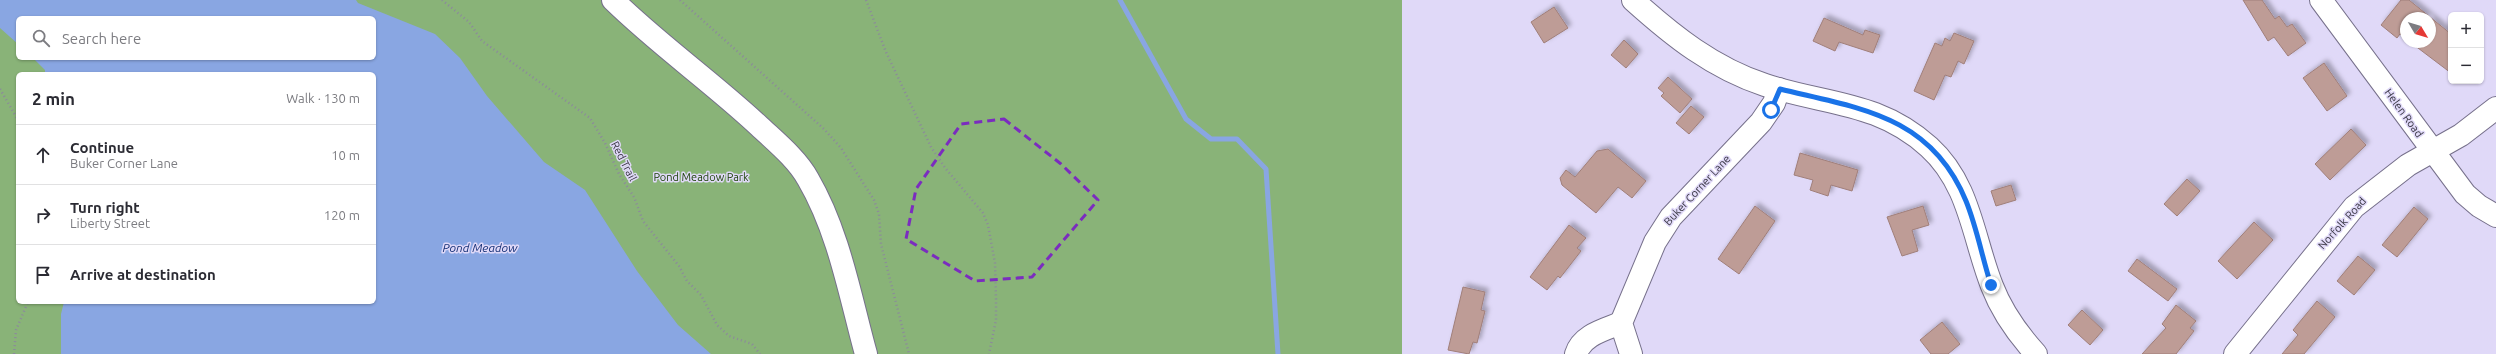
<!DOCTYPE html>
<html lang="en">
<head>
<meta charset="utf-8">
<style>
	body { margin:0; font-family:Ubuntu,sans-serif; background:#f2f2f3; color:#2b2b33 }
	.controls { position:absolute; right:12px; top:12px; display:grid; overflow:hidden; border-radius:6px; box-shadow:0 1px 3px #0004 }
	.controls button { width:36px; height:36px; display:grid; place-items:center; padding:0; border:0; border-bottom:1px solid #e1e1e2; background:#fff; color:#2b2b33; font:20px sans-serif }
	.compass { position:absolute; left:2400px; top:12px; width:36px; height:36px; border-radius:50%; background:#fff; box-shadow:0 1px 3px #0004; rotate:128deg }
	.stop { position:absolute; width:12px; height:12px; margin:-9px; border:3px solid #1a73e8; border-radius:50%; background:#fff }
	.stop.end { background:#1a73e8; border-color:#fff; box-shadow:0 1px 4px #0008 }
	.list { margin:0; padding:0; list-style:none }
	h2 { display:flex; justify-content:space-between; align-items:center; height:52px; margin:0; padding:0 16px; font-size:17px }
	h2 small { font-size:13px; font-weight:400; color:#7c7c81 }
	.list li { display:grid; grid-template-columns:26px 1fr auto; gap:12px; align-items:center; box-sizing:border-box; height:60px; padding:0 16px; border-top:1px solid #e1e1e2 }
	.list b { display:block; font-size:15px; white-space:nowrap }
	.list p { margin:0; font-size:13px; white-space:nowrap; color:#7c7c81 }
	.list em { font-size:13px; font-style:normal; color:#7c7c81 }
	.icon { flex:none; width:22px; height:22px; fill:none; stroke:currentColor; stroke-width:2; stroke-linecap:round; stroke-linejoin:round }
	.map { position:relative; flex:none; width:2496px; height:354px; overflow:hidden }
	.search { position:absolute; background:#fff; box-shadow:0 1px 3px #0004; left:16px; top:16px; width:360px; height:44px; display:flex; align-items:center; gap:10px; box-sizing:border-box; padding:0 14px; border-radius:6px; color:#7c7c81; font-size:15px }
	.panel { position:absolute; background:#fff; box-shadow:0 1px 3px #0004; left:16px; top:72px; width:360px; height:232px; border-radius:6px }
	.map>svg:first-child { display:block }
	.forest { fill:#89b378; fill-rule:evenodd }
	.water { fill:#89a6e2 }
	.lines { fill:none; stroke-linecap:round; stroke-linejoin:round }
	.stream { stroke:#89a6e2; stroke-width:5 }
	.building { fill:#be9c96; stroke:#a07f7a; filter:url(#shadow) }
	.minor-casing { stroke:#76708b; stroke-width:24 }
	.major-casing { stroke:#76708b; stroke-width:24 }
	.path { stroke:#8c889d; stroke-width:2.5; stroke-dasharray:1 3; stroke-linecap:butt }
	.minor { stroke:#fff; stroke-width:22 }
	.major { stroke:#fff; stroke-width:22 }
	.route { stroke:#1a73e8; stroke-width:5 }
	.marked { fill:none; stroke:#7b2cbf; stroke-width:3; stroke-dasharray:8 5; stroke-linejoin:round }
	.labels { text-anchor:middle; dominant-baseline:central; stroke-width:3; stroke-linejoin:round; paint-order:stroke }
	.street-label { font-size:11px; fill:#373541; stroke:#e0d9f8 }
	.park-label { font-size:11px; fill:#173e00; stroke:#e0d9f8 }
	.water-label { font-size:12px; font-style:italic; fill:#173277; stroke:#e0d9f8 }
</style>
</head>
<body>
<div class="map">
<svg width="2496" height="354" viewBox="0 0 2496 354">
	<defs>
		<filter id="shadow"><feDropShadow dx="3.5" dy="-3.5" stdDeviation="2" flood-color="#0004"/></filter>
	</defs>
	<rect width="100%" height="100%" fill="#e0d9f8"/>
	<path class="forest" d="M0,0H1402V354H0ZM18,18H374V58H18ZM18,74H374V302H18Z"/>
	<path class="water" d="M0,0H356L358,3L435,34L460,58L487,96L544,162L585,190L637,271L678,325L711,354H61V314L64,302H374V74H45V70L33,58H374V18H18V44L0,28Z"/>
	<g class="lines">
		<path class="stream" d="M1120,0L1186,119L1211,139H1237L1266,169L1278,354"/>
	</g>
	<g class="building">
		<path d="M2243,0H2262L2275,19L2279,16L2287,27L2292,24L2306,43L2288,56L2274,37L2268,41Z"/>
		<path d="M2401,0H2409L2451,34V73L2410,42H2430V18H2406V39L2400,34L2397,38L2381,25Z"/>
		<path d="M1554,7L1568,28L1544,43L1531,22Z"/>
		<path d="M1824,18L1863,35L1865,30L1880,35L1873,53L1839,42L1835,51L1813,41Z"/>
		<path d="M1954,33L1974,41L1964,64L1958,61L1951,77L1945,75L1934,100L1914,91L1935,43L1942,46L1945,38L1950,41Z"/>
		<path d="M1624,40L1638,54L1626,68L1611,55Z"/>
		<path d="M2324,63L2347,96L2327,111L2303,78Z"/>
		<path d="M1668,77L1692,99L1680,113L1661,96L1664,93L1658,88Z"/>
		<path d="M1691,106L1704,117L1689,134L1676,123Z"/>
		<path d="M2351,129L2366,145L2330,180L2315,164Z"/>
		<path d="M1608,149L1646,181L1632,198L1618,187L1596,213L1562,185L1560,178L1566,170L1575,177L1597,151Z"/>
		<path d="M1800,153L1858,170L1852,191L1831,185L1828,196L1810,190L1813,180L1794,175Z"/>
		<path d="M2187,179L2200,191L2177,216L2164,204Z"/>
		<path d="M2011,185L2016,200L1996,206L1991,191Z"/>
		<path d="M1755,206L1775,221L1739,274L1718,259Z"/>
		<path d="M1923,206L1929,225L1912,230L1918,251L1902,256L1887,217Z"/>
		<path d="M2414,207L2428,219L2397,257L2382,245Z"/>
		<path d="M2254,222L2273,240L2237,279L2218,261Z"/>
		<path d="M1569,225L1586,238L1577,248L1581,251L1560,278L1558,276L1547,290L1530,277Z"/>
		<path d="M2358,256L2375,270L2354,295L2337,281Z"/>
		<path d="M2137,259L2177,289L2168,301L2128,271Z"/>
		<path d="M1463,287L1485,292L1481,310L1485,311L1477,343L1473,342L1469,354L1448,350Z"/>
		<path d="M2317,301L2335,317L2304,354H2282L2298,335L2293,330Z"/>
		<path d="M2176,305L2196,321L2190,328L2194,331L2176,354H2142L2166,328L2162,324Z"/>
		<path d="M2082,310L2103,330L2090,345L2068,325Z"/>
		<path d="M1942,322L1960,344L1948,354H1931L1920,340Z"/>
	</g>
	<g class="lines">
		<g class="minor-casing">
			<g id="minor">
				<path d="M613,0C659,45 712,82 759,126C776,142 797,159 808,179C839,232 850,296 866,354"/>
				<path d="M2321,0L2465,194L2479,206L2496,216"/>
				<path d="M1576,354C1582,335 1604,330 1621,323"/>
				<path d="M1631,354L1621,323L1655,242L1671,217L1761,122L1774,103L1779,89"/>
				<path d="M2235,354L2354,207L2408,165L2461,135L2496,108"/>
			</g>
		</g>
		<g class="major-casing">
			<path id="major" d="M1633,0C1673,36 1713,68 1765,85C1826,105 1878,101 1929,147C1970,184 1973,238 1992,286C2002,312 2017,333 2036,354"/>
		</g>
		<g class="path">
			<path d="M442,0L469,22L482,41L590,118L605,143L619,174L634,197L643,221L679,266L687,281L701,295L717,325L729,336L752,344L760,354"/>
			<path d="M680,0L824,129L841,148L874,200L879,214L881,244L909,354"/>
			<path d="M866,0L886,52L931,147L946,169L983,213L988,225L995,263L996,299V320L989,354"/>
			<path d="M0,89L18,120"/>
			<path d="M14,354L16,330L28,302"/>
		</g>
		<use href="#minor" class="minor"/>
		<use href="#major" class="major"/>
	</g>
	<g class="lines">
		<path class="route" d="M1771,110L1780,89C1858,108 1931,115 1966,201C1977,228 1982,257 1991,285"/>
	</g>
	<path class="marked" d="M1004,119L1061,164L1098,200L1032,277L975,281L906,239L916,189L961,124Z"/>
	<g class="labels">
		<g class="street-label">
			<text transform="translate(2404 113) rotate(54)">Helen Road</text>
			<text transform="translate(624 161) rotate(63)">Red Trail</text>
			<text transform="translate(1697 190) rotate(-47)">Buker Corner Lane</text>
			<text transform="translate(2342 223) rotate(-48)">Norfolk Road</text>
		</g>
		<g class="park-label">
			<text x="701" y="177">Pond Meadow Park</text>
		</g>
		<g class="water-label">
			<text x="480" y="247">Pond Meadow</text>
		</g>
	</g>
</svg>
<div class="controls">
<button>+</button>
<button>−</button>
</div>
<svg class="compass" viewBox="-18 -18 36 36"><path d="M0-13l5 13h-10z" fill="#e53935"/><path d="M0 13l5-13h-10z" fill="#7c7c81"/></svg>
<div class="stop" style="left:1771px;top:110px"></div>
<div class="stop end" style="left:1991px;top:285px"></div>
<div class="search"><svg class="icon" aria-label="search" viewBox="0 0 24 24"><circle cx="10" cy="10" r="6"/><path d="M15 15l6 6"/></svg>Search here</div>
<section class="panel">
<h2>2 min<small>Walk · 130 m</small></h2>
<ul class="list">
<li><svg class="icon" aria-label="ahead" viewBox="0 0 24 24"><path d="M12 20V5M6 11l6-6 6 6"/></svg><div><b>Continue</b><p>Buker Corner Lane</p></div><em>10 m</em></li>
<li><svg class="icon" aria-label="right" viewBox="0 0 24 24"><path d="M7 20v-9h11M14 6l5 5-5 5"/></svg><div><b>Turn right</b><p>Liberty Street</p></div><em>120 m</em></li>
<li><svg class="icon" aria-label="arrive" viewBox="0 0 24 24"><path d="M6 21V4h12l-3 4 3 4H6"/></svg><div><b>Arrive at destination</b></div></li>
</ul>
</section>
</div>
</body>
</html>
